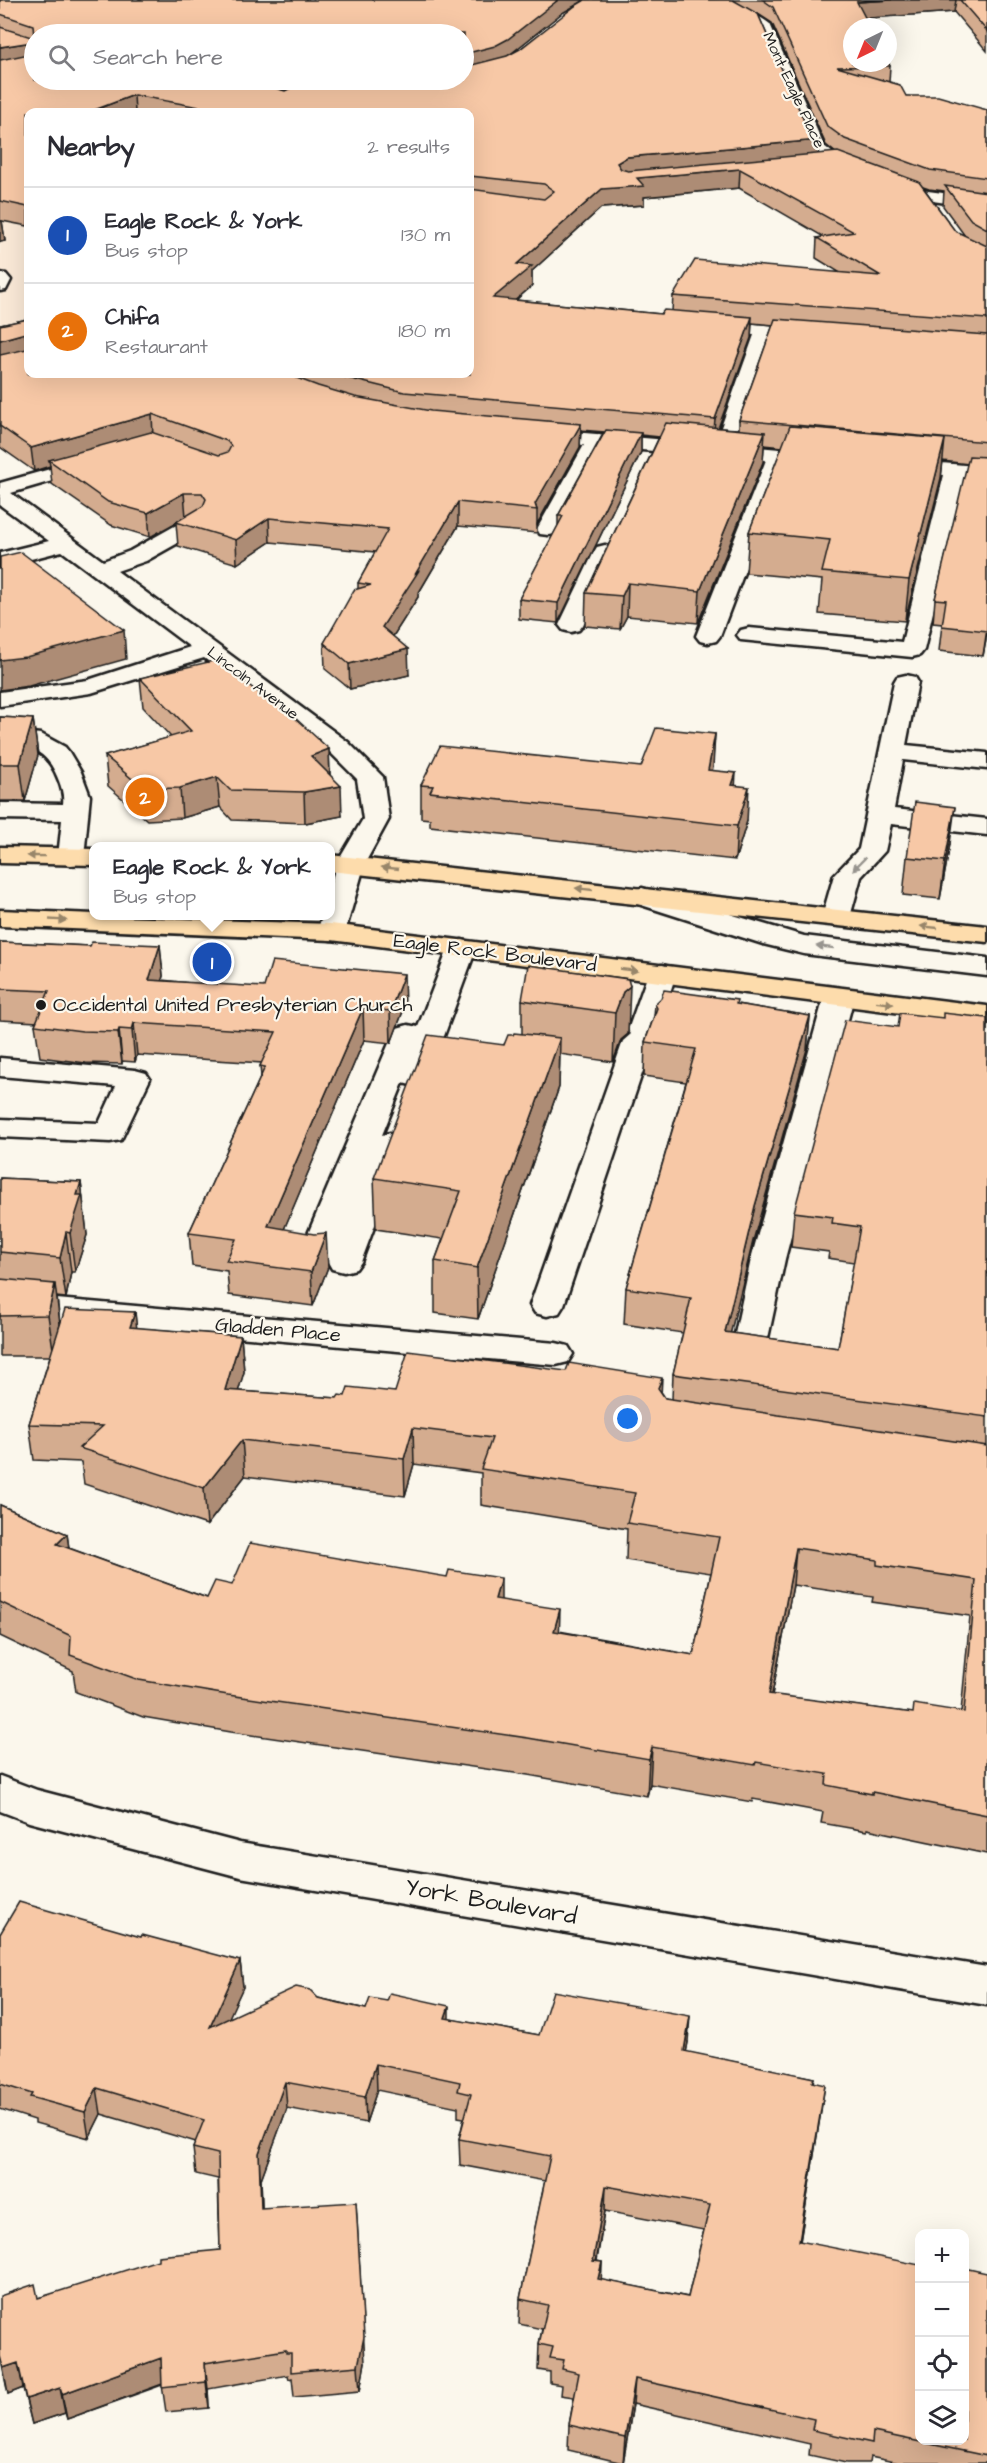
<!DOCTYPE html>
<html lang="en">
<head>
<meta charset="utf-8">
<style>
	body { margin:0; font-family:"Architects Daughter",sans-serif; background:#f2f2f3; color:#2b2b33 }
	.controls { position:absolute; right:18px; bottom:18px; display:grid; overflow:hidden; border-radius:12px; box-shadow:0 6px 24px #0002 }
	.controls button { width:54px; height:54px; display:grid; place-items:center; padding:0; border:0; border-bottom:2px solid #e1e1e2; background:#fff; color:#2b2b33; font:30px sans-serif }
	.compass { position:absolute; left:843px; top:18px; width:54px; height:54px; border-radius:50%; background:#fff; box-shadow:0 6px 24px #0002; rotate:223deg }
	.you { position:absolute; left:628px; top:1419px; width:21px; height:21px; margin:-15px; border:4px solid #fff; border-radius:50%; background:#1a73e8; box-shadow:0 0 0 9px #1a73e833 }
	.badge { display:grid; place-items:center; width:39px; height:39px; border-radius:50%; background:#0f766e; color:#fff; font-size:20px; font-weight:700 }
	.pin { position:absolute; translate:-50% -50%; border:3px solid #fff; box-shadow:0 2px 6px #0006 }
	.popup { position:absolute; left:89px; top:842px; width:246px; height:78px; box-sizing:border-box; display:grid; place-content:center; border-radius:12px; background:#fff; filter:drop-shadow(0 2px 4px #0005); font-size:20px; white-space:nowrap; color:#7c7c81 }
	.popup b { font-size:22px; color:#2b2b33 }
	.popup::after { content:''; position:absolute; left:50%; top:100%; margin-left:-12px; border:12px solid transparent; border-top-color:#fff }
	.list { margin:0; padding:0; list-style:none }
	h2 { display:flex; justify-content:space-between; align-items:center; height:78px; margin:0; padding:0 24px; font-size:26px }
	h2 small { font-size:20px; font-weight:400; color:#7c7c81 }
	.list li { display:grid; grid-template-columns:39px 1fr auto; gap:18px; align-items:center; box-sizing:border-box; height:96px; padding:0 24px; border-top:2px solid #e1e1e2 }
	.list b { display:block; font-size:22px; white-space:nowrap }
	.list p { margin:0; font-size:20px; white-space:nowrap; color:#7c7c81 }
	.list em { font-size:20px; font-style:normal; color:#7c7c81 }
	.icon { flex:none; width:33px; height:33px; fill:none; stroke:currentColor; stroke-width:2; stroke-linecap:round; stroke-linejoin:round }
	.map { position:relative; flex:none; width:987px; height:2463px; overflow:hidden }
	.search { position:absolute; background:#fff; box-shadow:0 6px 24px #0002; left:24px; top:24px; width:450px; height:66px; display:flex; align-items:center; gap:15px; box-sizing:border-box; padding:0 21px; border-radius:33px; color:#7c7c81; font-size:22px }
	.panel { position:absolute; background:#fff; box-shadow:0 6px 24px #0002; left:24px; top:108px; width:450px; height:270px; border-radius:12px }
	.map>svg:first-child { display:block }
	.built { fill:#fae9d7 }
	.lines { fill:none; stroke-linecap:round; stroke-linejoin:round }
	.minor-casing { stroke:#1c1c1c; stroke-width:5 }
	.major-casing { stroke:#1c1c1c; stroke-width:5 }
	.minor { fill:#fbf7ec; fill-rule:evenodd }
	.major { fill:#fddcac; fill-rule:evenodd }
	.wall { fill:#d4ac8f; stroke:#1c1c1c; stroke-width:1.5; fill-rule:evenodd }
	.shaded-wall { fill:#ad8c74; stroke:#1c1c1c; stroke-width:1.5 }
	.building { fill:#f7c8a6; stroke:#1c1c1c; stroke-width:1.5; fill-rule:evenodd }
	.oneway { fill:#98866b }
	.oneway2 { fill:#97948e }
	.poi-dot { fill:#1c1c1c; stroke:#fbf7ec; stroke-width:2 }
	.labels { text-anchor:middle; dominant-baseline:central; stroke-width:4.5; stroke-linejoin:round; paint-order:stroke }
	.far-street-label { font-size:16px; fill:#1c1c1c; stroke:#fbf7ec }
	.street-label { font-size:20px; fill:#1c1c1c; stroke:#fbf7ec }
	.poi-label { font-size:20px; fill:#1c1c1c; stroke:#fbf7ec; text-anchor:start }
	.near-street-label { font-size:24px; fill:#1c1c1c; stroke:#fbf7ec }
</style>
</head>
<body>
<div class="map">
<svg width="987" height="2463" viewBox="0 0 987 2463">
	<rect width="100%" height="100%" fill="#fbf7ec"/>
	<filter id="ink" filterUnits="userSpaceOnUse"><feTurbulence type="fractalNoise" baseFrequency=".0167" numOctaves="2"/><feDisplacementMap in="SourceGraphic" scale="12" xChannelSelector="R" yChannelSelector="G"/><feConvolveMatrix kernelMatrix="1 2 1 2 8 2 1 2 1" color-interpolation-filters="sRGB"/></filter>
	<g filter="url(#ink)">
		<path class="built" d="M34,80L28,112V318L0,324V82Z"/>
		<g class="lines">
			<g class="minor-casing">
				<g id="minor">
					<path d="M688,0C719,0 745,5 770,24L824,146L842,160L928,191L987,199V209L919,199L830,166L809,148L759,29L727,11L690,3Z"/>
					<path d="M0,273L6,274L11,280L6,290L0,291Z"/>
					<path d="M708,320L822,330L824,334L822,338L815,340L772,336L735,445L824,453L831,455L834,459L831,463L824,465L786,462L720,636L716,641L708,643L700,641L696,636L766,460L604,447L559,529L556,534L548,535L540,534L537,529L584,445L537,441L530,439L527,435L530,431L537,429L715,444L754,335L702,330L699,326L702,322Z"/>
					<path d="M93,457L100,459L103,463L100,467L11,493L103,561L130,551L187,519L195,518L203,519L206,524L203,529L146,561L117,571L348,742L383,777L389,819L365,863L345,932L341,938L331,940L321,938L317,932L322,916H330V886L337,863L363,819L357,779L330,752L204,658L91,693L0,706V692L88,680L190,647L62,551L0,567V553L49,541L0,505V483Z"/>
					<path d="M896,459L987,467V479L965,477L924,650L920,655L912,657L741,640L737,635L741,630L749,628L902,642L944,475L889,469L886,465L889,461Z"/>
					<path d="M605,545L613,547L616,552L583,625L579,630L571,632L563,630L559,625L594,552L597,547Z"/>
					<path d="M906,675L915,677L918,682L906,745L987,753V769L903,760L894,809L987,819V835L891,824L885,851L861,877L850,917L846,923L836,925L826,923L822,917L834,875L859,849L894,682L897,677Z"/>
					<path d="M0,730L41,734L65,747L69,752L81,772L90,796L84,857L81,863L71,865L61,863L58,857L62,820L0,819V803L63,804C64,795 62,789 59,781C47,749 31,746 0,744Z"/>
					<path d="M642,888L804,936L987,958V976L804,954L763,944L632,902L628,896L632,890Z"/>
					<path d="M462,940L472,943L476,949L429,1077L425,1083L414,1086L403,1083L382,1135L390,1133L401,1135L406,1142L361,1262L356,1269L344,1272L332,1269L328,1262L316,1265L304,1262L299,1255L393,1034L397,1028L408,1025L418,1027L448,949L452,943Z"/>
					<path d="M662,965L672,968L676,974L658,1030L650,1037L653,1041L564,1305L559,1313L547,1316L535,1313L530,1305L623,1041L631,1034L628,1030L648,974L652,968Z"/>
					<path d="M839,988L849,991L854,997L785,1259L767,1343L762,1351L750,1354L738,1351L733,1343L751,1259L824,997L829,991Z"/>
					<path d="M0,1058L135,1070L146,1073L150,1079L121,1140L110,1142L0,1137V1119L99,1123L116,1086L0,1076Z"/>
					<path d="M0,1294L556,1343L568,1346L573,1354L568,1362L556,1365L0,1316Z"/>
					<path d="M0,1776L37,1790L240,1843L987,1967V2005L240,1877L29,1822L0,1811Z"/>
				</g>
			</g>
			<g class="major-casing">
				<g id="major">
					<path d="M0,847L94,849V865L0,863Z"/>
					<path d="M330,855L987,926V942L330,871Z"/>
					<path d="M0,910L94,914V916L331,924L987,1006V1024L331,940L0,926Z"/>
				</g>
			</g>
			<use href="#minor" class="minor"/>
			<use href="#major" class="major"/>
		</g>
		<g class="wall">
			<path d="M0,0H987V51L954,12L865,18L890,66L889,82L906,96L987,110V635L983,656L939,651L942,624L933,623L935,599L968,464L943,461L941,478L905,621L819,614L822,580L746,573L749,532L782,447L764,445L763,462L698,623L627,616L620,629L585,626L586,593L659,437L641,435V452L558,623L519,619V599L558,526V516L604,432L581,430L580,447L537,524V533L458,526L418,594V597L393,636L409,675L350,689L325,669L324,643L358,589V583L375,552L270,542L237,564L178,546L176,523L150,537L111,525L52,484L50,466L34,471L0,447V325L28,319V374H470V112H28V226L2,221L5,241L0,242ZM579,4L520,49L511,53L562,13ZM758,14L772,23L826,145L836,153L818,154L819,140L808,130ZM34,34L464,80H34ZM291,88L285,91L277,89ZM923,187L929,189L944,191L943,206L965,236L955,231ZM739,188L824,237L817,238L816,258L839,272L673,296L672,311L661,314L516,300L532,286V271L601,208L644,205V197ZM752,323L773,325L739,420V429L719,428L751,338Z"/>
			<path d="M140,678L329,749L330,775L342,816L305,823L232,820L220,807L182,818L147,820L108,786L105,756L171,737L143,707Z"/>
			<path d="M0,717L33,719L38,755L25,801H0Z"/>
			<path d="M715,734L712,770L735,786L747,821L735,860L430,826V819L421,818V785L641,767Z"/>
			<path d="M950,844L940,899L903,895L907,857Z"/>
			<path d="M0,942L90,946L160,945L163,976L162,980L405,1006L391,1043L364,1040L284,1229L328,1267L313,1306L229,1295L227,1271L192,1266L189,1233L261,1076L260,1066L262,1063L137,1055L135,1062L122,1061V1064L86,1063L40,1057L35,1025L37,1022L0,1020Z"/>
			<path d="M628,979V1034L621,1040L613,1062L560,1054L559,1087L478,1319L435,1313V1261L443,1239L376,1229L374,1178L513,1035L522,1034V1000Z"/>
			<path d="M655,1004H737L810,1016L807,1049L753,1241L730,1333L838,1348L854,1262L828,1258L829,1252L791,1247L794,1212L898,1027L943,1018H987V1854L867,1829V1831L821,1823L823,1812L753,1799L752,1802L650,1784L647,1796L528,1775L231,1732L143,1717L76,1692L73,1671L0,1636V1505L67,1534L69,1548L207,1598L232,1585L501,1600L559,1631L693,1655L711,1573L626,1560L627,1529L481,1505V1473L414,1464L405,1496L245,1476L207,1525L84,1484L81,1462L34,1460L29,1424L50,1356H0V1178L81,1182L87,1235L75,1272H71L66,1298L57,1297L60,1324L135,1312L136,1328L241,1336L244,1372L238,1391L337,1398L345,1396L395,1392L662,1393L665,1398L672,1399L673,1374L683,1333L624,1324L626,1288L686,1082L644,1076L645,1042L654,1016ZM793,1585L873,1597L872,1602L970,1616L961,1712L913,1713L772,1695Z"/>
			<path d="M0,1934L141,1937L240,1961L243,1987L228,2018L318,1998L366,2009L449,2019L539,2035L688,2042L686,2052L814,2078L813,2082L821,2111L800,2241L920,2440L987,2273V2463H899L870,2457L869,2463H846L809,2455L810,2444L633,2404L623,2463L568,2450L569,2425L574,2397L561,2395L562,2385L550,2383V2372L538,2370L539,2344L542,2329L519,2324L520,2299L545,2181L460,2165L459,2139L464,2118L458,2117V2107L377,2090L366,2123L287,2108L261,2179L262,2208L365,2362L360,2391L294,2397L292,2378L289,2379L288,2375L208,2389L209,2408L166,2412L162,2385L67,2419L65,2413L32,2424L23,2388L8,2394L0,2356L38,2298L220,2250L218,2179L196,2174L193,2148L196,2142L101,2114L89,2138L35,2123V2120L0,2109ZM605,2211L704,2230L688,2297L601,2280L602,2262L597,2261Z"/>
		</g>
		<g class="shaded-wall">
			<path d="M558,0H585L562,13L508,56L464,72V54Z"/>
			<path d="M892,0H956L954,12L856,19L857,2Z"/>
			<path d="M32,42L34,59L0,65V47Z"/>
			<path d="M267,80H434L267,90Z"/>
			<path d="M134,95L135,112H89Z"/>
			<path d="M819,140L818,159L627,176L617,183V163L627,157Z"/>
			<path d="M740,169L739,188L644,197V205L601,208L532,271V286L493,319V298L517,264L602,189L637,178Z"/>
			<path d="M0,221H2L5,241L0,242Z"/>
			<path d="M752,317L751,338L713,442L715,419Z"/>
			<path d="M25,333L28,355L0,362V340Z"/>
			<path d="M152,414L153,437L49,460L50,466L34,471L31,448Z"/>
			<path d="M581,424L580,447L537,524V510L535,504Z"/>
			<path d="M765,432L763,462L698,623L700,591Z"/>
			<path d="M641,433V452L558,623V603Z"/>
			<path d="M945,439L941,478L905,621L909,580Z"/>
			<path d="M184,493L186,517L150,537L148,513Z"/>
			<path d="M458,502V526L418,594V597L383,652L382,627Z"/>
			<path d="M269,518L270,542L237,564L236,540Z"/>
			<path d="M628,583L627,616L620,629L622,596Z"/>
			<path d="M987,628V635L983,656Z"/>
			<path d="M124,630L126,659L29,686L0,690V660Z"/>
			<path d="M408,649L409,675L350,689L349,664Z"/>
			<path d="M33,719L38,755L25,801L20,764Z"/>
			<path d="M715,734L713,767L706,803L708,770Z"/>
			<path d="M329,749L330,779L311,756Z"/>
			<path d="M736,773L734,806L732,785Z"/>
			<path d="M217,777L220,807L182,818L180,788Z"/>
			<path d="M341,786L342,816L305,823L304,792Z"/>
			<path d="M749,787L747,821L735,860L737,826Z"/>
			<path d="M955,807L950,844L940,899L945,861Z"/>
			<path d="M160,945L163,976L152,1011L149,980Z"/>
			<path d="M404,974L405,1006L391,1043L390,1011Z"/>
			<path d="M630,986L628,1034L621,1040L613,1062L615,1013L623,992Z"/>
			<path d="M363,1008L364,1040L271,1260L268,1226Z"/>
			<path d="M810,1016L807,1049L753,1241L722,1368L725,1332L755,1206Z"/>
			<path d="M134,1023L137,1055L135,1062L132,1030Z"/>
			<path d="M119,1029L122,1061V1064L118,1032Z"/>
			<path d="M560,1038L559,1087L478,1319L477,1268Z"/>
			<path d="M81,1182L87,1235L75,1272L70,1233L77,1195Z"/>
			<path d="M66,1232L71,1272L66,1298L60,1258Z"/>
			<path d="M326,1233L328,1267L313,1306L311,1272Z"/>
			<path d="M55,1284L60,1324L54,1356L48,1315Z"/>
			<path d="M135,1312L139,1348L130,1327Z"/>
			<path d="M241,1336L244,1372L228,1426L225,1390Z"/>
			<path d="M662,1378L660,1414L658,1388Z"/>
			<path d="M413,1428L414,1464L405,1496L404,1459Z"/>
			<path d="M242,1440L245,1476L207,1525L204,1488Z"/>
			<path d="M67,1534L72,1571L57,1544Z"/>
			<path d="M796,1548L793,1585L765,1731L769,1694Z"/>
			<path d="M501,1578V1615L495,1599Z"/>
			<path d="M560,1609L559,1646L554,1631Z"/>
			<path d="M652,1747L650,1784L647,1796L649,1759Z"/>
			<path d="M240,1961L243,1987L213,2053L210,2027Z"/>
			<path d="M449,2006V2032L445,2018Z"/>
			<path d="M690,2016L688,2042L682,2077L684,2051Z"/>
			<path d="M376,2064L377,2090L366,2123L365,2097Z"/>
			<path d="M285,2082L287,2108L261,2179L263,2233L261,2208L259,2153Z"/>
			<path d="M825,2085L821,2111L796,2267L799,2241Z"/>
			<path d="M97,2088L101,2114L89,2138L85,2112Z"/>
			<path d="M606,2186L605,2211L592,2286L593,2261Z"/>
			<path d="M356,2202L365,2362L360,2391L358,2366Z"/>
			<path d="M602,2262L601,2287L598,2279Z"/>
			<path d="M161,2358L165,2383L67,2419L62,2394Z"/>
			<path d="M18,2363L23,2388L8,2394L3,2368Z"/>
			<path d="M205,2363L208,2389L209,2408L206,2382Z"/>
			<path d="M635,2379L633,2404L623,2463L625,2438Z"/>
			<path d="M60,2388L65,2413L32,2424L26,2399Z"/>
		</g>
		<g class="building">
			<path d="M0,0H558L508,39L495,46L464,54V34H34V44L32,42L0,47V27L34,38L33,25L0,14Z"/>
			<path d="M585,0H733L758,14L808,130L819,140L627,157L617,163L621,169L628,171L838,152L919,182L955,231L987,246V319L673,296L695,260L881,276L817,238L854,232L740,169L637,178L644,186L602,189L517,264L532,266L493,298L661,314L664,310L752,317L715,419L404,392L339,376L333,374H470V189L544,199L554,191L544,184L470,176V112H214L210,109L134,95L89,112H28V207L0,201V60L34,53V44V80H227L262,84L285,91L293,87V83L359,80H464V67L507,56L520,49L575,6Z"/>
			<path d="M763,0H892L857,2L870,27H852V63H888V62L890,66L837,67L900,85L906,96H938L987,110V178L930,170L845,139L827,126L773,7Z"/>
			<path d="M960,0H987V31Z"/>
			<path d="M945,186L987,192V229L971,220Z"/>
			<path d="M28,319V374H286L318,386L355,397L431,411L581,424L535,504L537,510L458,502L416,573L418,572L382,627L408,649L349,664L324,643L354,590L371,585L358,583L388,529L269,518L236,540L176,522L203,506L206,499L202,493H184L148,513L108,502L49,460L151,432L219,455L228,452L231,446L227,441L152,414L31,448L0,426V355L27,349L28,335L25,333L0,340V325Z"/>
			<path d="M775,319L987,335V442L739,420Z"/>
			<path d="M666,423L765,432L700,591L628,583L622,596L586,593Z"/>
			<path d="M790,426L945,439L909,580L822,572L830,540L749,532Z"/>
			<path d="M606,430L641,433L558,603L519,599L563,516H558Z"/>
			<path d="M969,456L987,457V631L942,626L946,600L935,599Z"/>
			<path d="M21,552L124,630L26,657L0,660V557Z"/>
			<path d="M217,660L264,697L268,696L283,707L329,749L311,756L341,786L304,792L230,790L217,777L180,788L144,789L105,756L191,731L140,678Z"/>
			<path d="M0,717L33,719L20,764H0Z"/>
			<path d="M656,728L715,734L708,770L736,773L732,785L749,787L737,826L430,792L433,786L421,785L440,746L641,767Z"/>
			<path d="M915,802L955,807L945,861L907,857Z"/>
			<path d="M0,942L90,946L92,942L160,945L149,980L264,987L272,961L404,974L390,1011L363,1008L268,1226L314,1234L326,1233L311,1272L226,1261L236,1239L189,1233L265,1067L260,1066L276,1032L134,1023L132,1030L119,1029L118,1032L82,1031L35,1025L49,991L0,989Z"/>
			<path d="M528,965L628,979L630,986L623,992L615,1013L522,1000Z"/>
			<path d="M664,990L737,1000L736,1004L810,1016L755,1206L725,1332L838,1348L860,1227L832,1223L833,1217L794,1212L845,1020L898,1027L900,1013L943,1018V1013L987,1018V1417L673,1374L691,1298L626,1288L696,1049L645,1042L657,1008L655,1004L661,998Z"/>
			<path d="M514,1033L560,1038L477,1268L435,1261L461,1191L374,1178L428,1035L504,1045L508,1035H513Z"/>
			<path d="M0,1178L81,1182L77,1195H82L70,1233L66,1232L60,1258L0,1252Z"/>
			<path d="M0,1279L55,1284L48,1315L0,1316Z"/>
			<path d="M65,1309L135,1312L130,1327L241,1336L225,1390L337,1398L339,1395L345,1396L348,1387L395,1392L408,1351L566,1371L569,1363L662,1378L658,1388L665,1398L987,1446V1815L872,1792V1794L826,1785L827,1774L756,1762L755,1765L652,1747L649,1759L528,1738L228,1695L139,1680L70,1655L71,1636L0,1602V1505L67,1534L57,1544L207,1598L215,1581L232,1585L250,1543L447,1577L449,1570L501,1578L495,1599L560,1609L554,1631L693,1655L719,1537L627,1523L635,1493L481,1469L492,1438L413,1428L404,1459L242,1440L204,1488L79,1448L103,1426L29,1424ZM796,1548L877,1560V1565L976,1580L964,1712L914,1704L913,1713L769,1694Z"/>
			<path d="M19,1902L141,1937L142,1935L240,1961L210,2027L296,1987L310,1990L318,1998L366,2009L370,1998L387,2001L390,1993L449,2006L445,2018L539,2035L553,1991L690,2016L684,2051L814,2078L812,2082L825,2085L799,2241L920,2265V2440H964V2268L987,2273V2456L873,2432L872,2443L812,2430L814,2419L635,2379L625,2438L569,2425L579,2373L562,2369L564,2360L550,2358L553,2347L539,2344L548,2305L520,2299L550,2156L459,2139L471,2094L458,2091L460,2082L376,2064L365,2097L285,2082L259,2153L261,2208L356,2202L364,2337L358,2366L291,2372V2353H286V2350L205,2363L206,2382L162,2387L161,2358L62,2394L60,2388L26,2399L18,2363L3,2368L0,2356V2296L35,2284L38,2298L158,2260V2256L220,2250L218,2154L193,2148L204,2120L97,2088L85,2112L30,2097L32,2094L0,2084V1934ZM606,2186L710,2205L688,2297L598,2279L602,2262L593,2261Z"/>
		</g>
		<defs><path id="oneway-solid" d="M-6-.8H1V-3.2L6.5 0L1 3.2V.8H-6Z" transform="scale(1.5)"/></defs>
		<g class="oneway">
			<use href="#oneway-solid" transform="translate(36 856) rotate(-179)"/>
			<use href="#oneway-solid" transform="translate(390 868) rotate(-174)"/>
			<use href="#oneway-solid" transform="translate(584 889) rotate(-174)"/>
			<use href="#oneway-solid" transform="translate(58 920) rotate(3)"/>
			<use href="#oneway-solid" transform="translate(929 927) rotate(-174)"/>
			<use href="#oneway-solid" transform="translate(629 970) rotate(7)"/>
			<use href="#oneway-solid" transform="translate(885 1003) rotate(7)"/>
		</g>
		<g class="oneway2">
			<use href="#oneway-solid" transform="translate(859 864) rotate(135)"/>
			<use href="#oneway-solid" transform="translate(825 947) rotate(-173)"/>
		</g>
	</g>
	<circle class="poi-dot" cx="41" cy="1005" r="6"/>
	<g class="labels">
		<g class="far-street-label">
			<text transform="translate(794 90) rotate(65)">Mont Eagle Place</text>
			<text transform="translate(253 683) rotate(37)">Lincoln Avenue</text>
		</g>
		<g class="street-label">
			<text transform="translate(495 953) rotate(7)">Eagle Rock Boulevard</text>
			<text transform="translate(278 1330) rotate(5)">Gladden Place</text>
		</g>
		<g class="poi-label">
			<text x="53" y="1005">Occidental United Presbyterian Church</text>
		</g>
		<g class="near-street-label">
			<text transform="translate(491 1902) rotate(10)">York Boulevard</text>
		</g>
	</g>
</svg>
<div class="controls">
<button>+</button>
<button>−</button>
<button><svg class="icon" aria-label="locate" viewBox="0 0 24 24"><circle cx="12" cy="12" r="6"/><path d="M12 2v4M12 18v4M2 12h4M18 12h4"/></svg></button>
<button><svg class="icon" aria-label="layers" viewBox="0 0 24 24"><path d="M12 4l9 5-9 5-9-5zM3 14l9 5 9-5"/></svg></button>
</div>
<svg class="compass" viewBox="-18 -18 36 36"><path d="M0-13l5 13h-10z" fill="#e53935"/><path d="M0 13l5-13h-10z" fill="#7c7c81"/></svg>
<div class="you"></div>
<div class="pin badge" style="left:212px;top:962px;background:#1a4fb4">1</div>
<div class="popup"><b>Eagle Rock &amp; York</b>Bus stop</div>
<div class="pin badge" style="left:145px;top:797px;background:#e8710a">2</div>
<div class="search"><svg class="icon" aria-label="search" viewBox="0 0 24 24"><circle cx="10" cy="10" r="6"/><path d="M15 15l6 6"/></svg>Search here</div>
<section class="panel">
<h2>Nearby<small>2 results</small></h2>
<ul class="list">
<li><span class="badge" style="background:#1a4fb4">1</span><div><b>Eagle Rock &amp; York</b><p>Bus stop</p></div><em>130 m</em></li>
<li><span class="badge" style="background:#e8710a">2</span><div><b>Chifa</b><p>Restaurant</p></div><em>180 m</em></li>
</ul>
</section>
</div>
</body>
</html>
